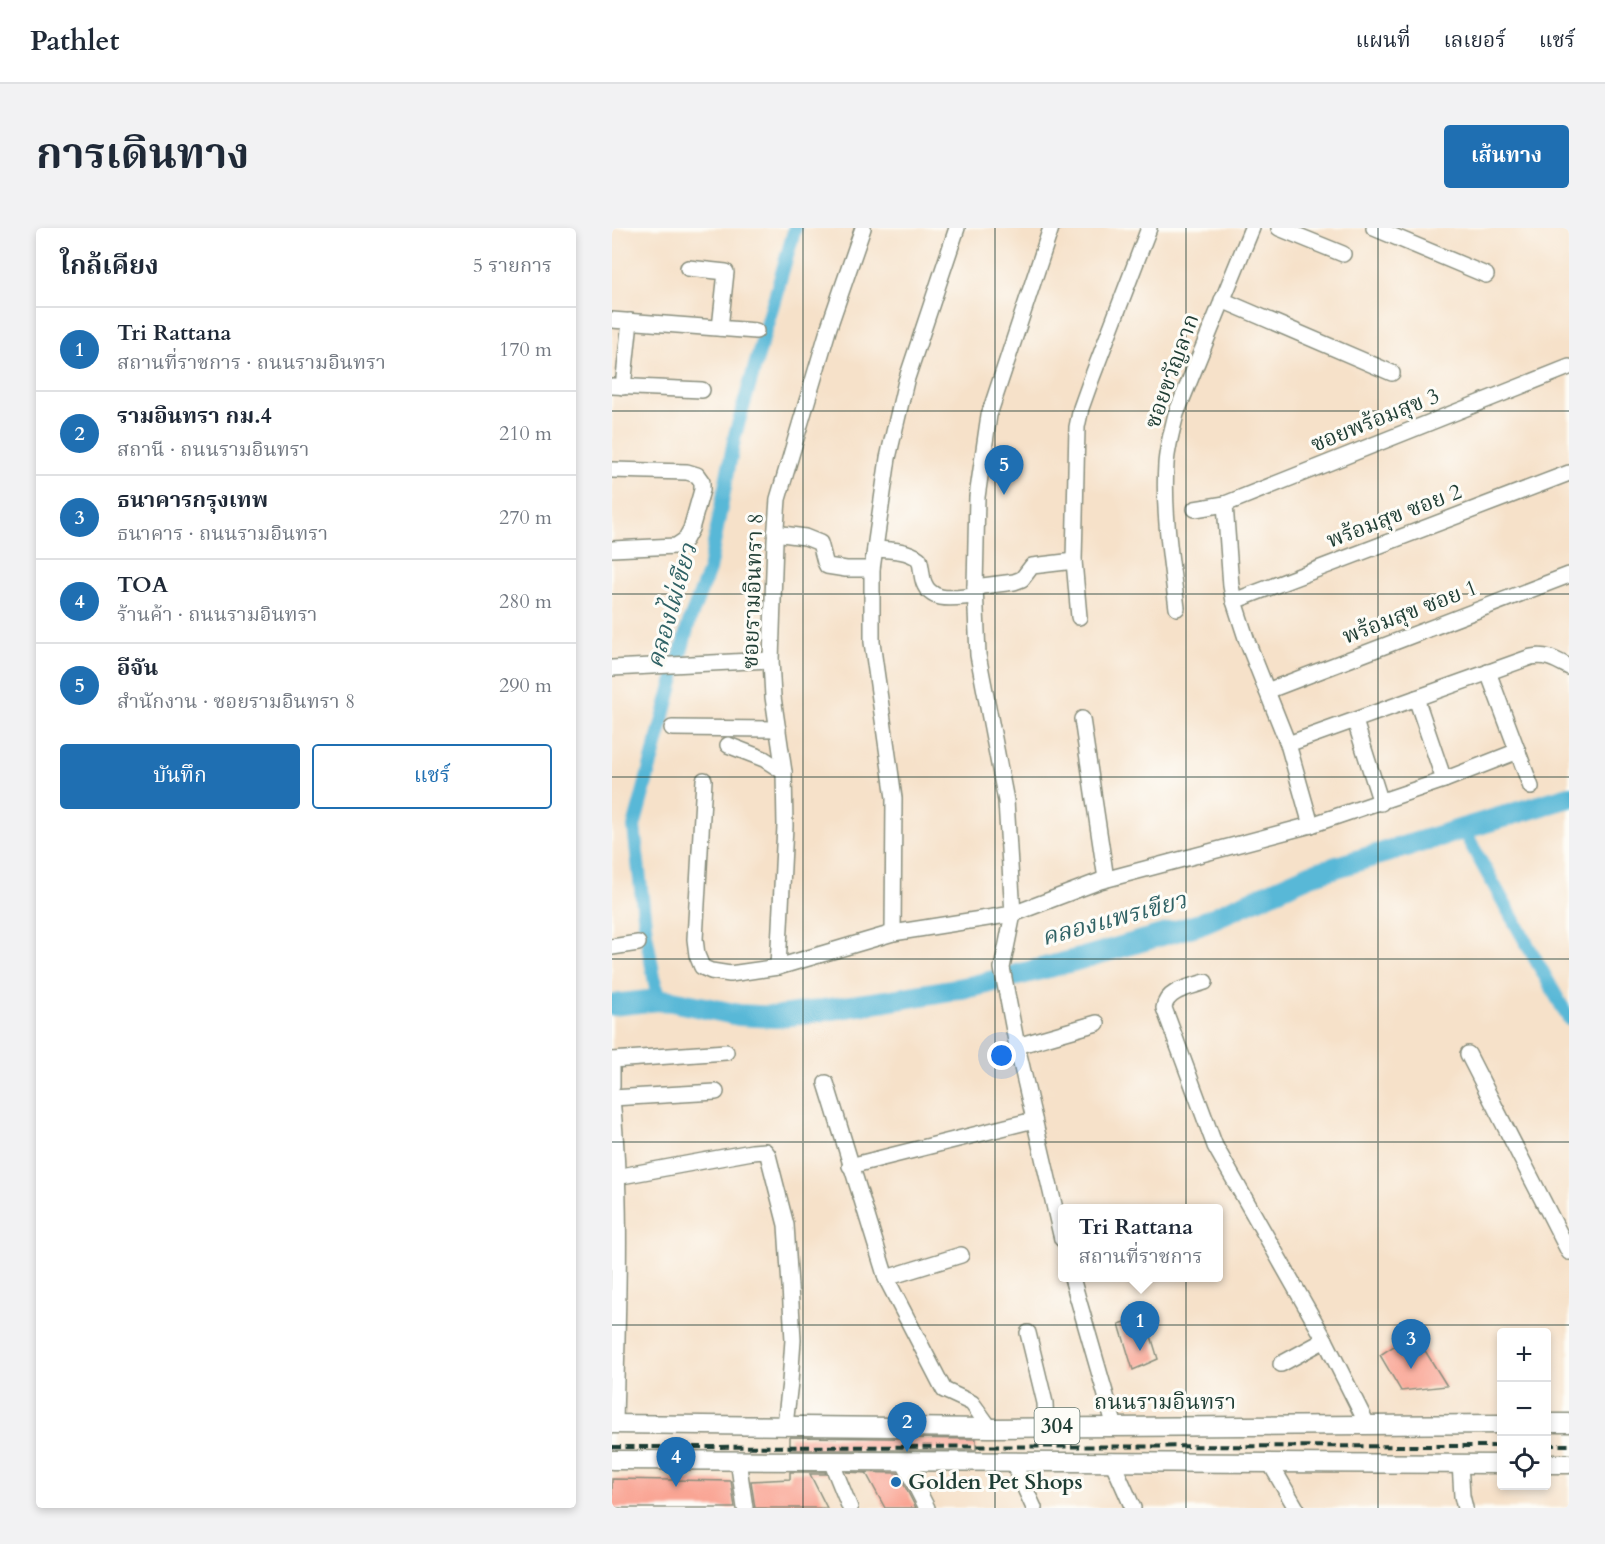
<!DOCTYPE html>
<html lang="th">
<head>
<meta charset="utf-8">
<style>
	body { margin:0; font-family:Cardo,"Noto Serif Thai",serif; background:#f2f2f3; color:#1f2937 }
	.controls { position:absolute; right:18px; bottom:18px; display:grid; overflow:hidden; border-radius:6px; box-shadow:0 3px 9px #0003 }
	.controls button { width:54px; height:54px; display:grid; place-items:center; padding:0; border:0; border-bottom:2px solid #e0e1e3; background:#fff; color:#1f2937; font:30px sans-serif }
	.you { position:absolute; left:390px; top:828px; width:21px; height:21px; margin:-15px; border:4px solid #fff; border-radius:50%; background:#1a73e8; box-shadow:0 0 0 9px #1a73e833 }
	.badge { display:grid; place-items:center; width:39px; height:39px; border-radius:50%; background:#1f6fb2; color:#fff; font-size:20px; font-weight:700 }
	.pin { position:absolute; translate:-50% -50px; filter:drop-shadow(0 2px 3px #0008) }
	.pin::after { content:''; position:absolute; top:32px; width:21px; height:18px; background:inherit; clip-path:polygon(0 0,100% 0,50% 100%) }
	.popup { position:absolute; left:446px; top:976px; width:165px; height:78px; box-sizing:border-box; display:grid; place-content:center; border-radius:6px; background:#fff; filter:drop-shadow(0 2px 4px #0005); font-size:20px; white-space:nowrap; color:#747a83 }
	.popup b { font-size:22px; color:#1f2937 }
	.popup::after { content:''; position:absolute; left:50%; top:100%; margin-left:-12px; border:12px solid transparent; border-top-color:#fff }
	.list { margin:0; padding:0; list-style:none }
	h2 { display:flex; justify-content:space-between; align-items:center; height:78px; margin:0; padding:0 24px; font-size:26px }
	h2 small { font-size:20px; font-weight:400; color:#747a83 }
	.list li { display:grid; grid-template-columns:39px 1fr auto; gap:18px; align-items:center; box-sizing:border-box; height:84px; padding:0 24px; border-top:2px solid #e0e1e3 }
	.list b { display:block; font-size:22px; white-space:nowrap }
	.list p { margin:0; font-size:20px; white-space:nowrap; color:#747a83 }
	.list em { font-size:20px; font-style:normal; color:#747a83 }
	.actions { display:flex; gap:12px; padding:18px 24px }
	.actions a { flex:1; padding:14px 0; border:2px solid #1f6fb2; border-radius:6px; text-align:center; font-size:21px; color:#1f6fb2 }
	.actions .main { background:#1f6fb2; color:#fff }
	.icon { flex:none; width:33px; height:33px; fill:none; stroke:currentColor; stroke-width:2; stroke-linecap:round; stroke-linejoin:round }
	.map { position:relative; flex:none; width:957px; height:1280px; overflow:hidden; border-radius:6px }
	header { display:flex; align-items:center; gap:36px; box-sizing:border-box; height:84px; padding:0 30px; background:#fff; border-bottom:2px solid #e0e1e3 }
	header strong { font-size:28px }
	nav { display:flex; gap:33px; margin-inline-start:auto; font-size:21px }
	.intro { display:flex; align-items:center; justify-content:space-between; box-sizing:border-box; height:144px; padding:0 36px }
	h1 { margin:0; font-size:42px }
	.button { padding:15px 27px; border-radius:6px; background:#1f6fb2; color:#fff; font-size:21px; font-weight:700 }
	main { display:flex; gap:36px; padding:0 36px }
	aside { flex:1; background:#fff; border-radius:6px; box-shadow:0 3px 9px #0003 }
	.map>svg:first-child { display:block }
	.lines { fill:none; stroke-linecap:round; stroke-linejoin:round }
	.canal { stroke:#58b8d7; stroke-width:14 }
	.river { stroke:#58b8d7; stroke-width:22 }
	.building { fill:#f9a594 }
	.minor-casing { stroke:#8a8f7e; stroke-width:18 }
	.major-casing { stroke:#8a8f7e; stroke-width:21 }
	.minor { stroke:#fff; stroke-width:15 }
	.major { stroke:#fff; stroke-width:18 }
	.rail { stroke:#1f3d34; stroke-width:4; stroke-dasharray:9 4.5; stroke-linecap:butt }
	.grid { fill:none; stroke:#1f3d34; stroke-width:1.5; stroke-opacity:0.55 }
	.poi-dot { fill:#1f6fb2; stroke:#fdfcf7; stroke-width:2 }
	.labels { text-anchor:middle; dominant-baseline:central; stroke-width:6; stroke-linejoin:round; paint-order:stroke }
	.shield { fill:#fdfcf7; stroke:#62766e; stroke-width:1.5 }
	.shield-label { font-size:21px; font-weight:bold; fill:#1f3d34 }
	.street-label { font-size:22px; fill:#1f3d34; stroke:#fdfcf7 }
	.poi-label { font-size:22px; font-weight:bold; fill:#1f3d34; stroke:#fdfcf7; text-anchor:start }
	.water-label { font-size:24px; font-style:italic; fill:#306265; stroke:#fdfcf7 }
</style>
</head>
<body>
<header>
<strong>Pathlet</strong>
<nav><a>แผนที่</a><a>เลเยอร์</a><a>แชร์</a></nav>
</header>
<div class="intro"><h1>การเดินทาง</h1><a class="button">เส้นทาง</a></div>
<main>
<aside>
<h2>ใกล้เคียง<small>5 รายการ</small></h2>
<ul class="list">
<li><span class="badge">1</span><div><b>Tri Rattana</b><p>สถานที่ราชการ · ถนนรามอินทรา</p></div><em>170 m</em></li>
<li><span class="badge">2</span><div><b>รามอินทรา กม.4</b><p>สถานี · ถนนรามอินทรา</p></div><em>210 m</em></li>
<li><span class="badge">3</span><div><b>ธนาคารกรุงเทพ</b><p>ธนาคาร · ถนนรามอินทรา</p></div><em>270 m</em></li>
<li><span class="badge">4</span><div><b>TOA</b><p>ร้านค้า · ถนนรามอินทรา</p></div><em>280 m</em></li>
<li><span class="badge">5</span><div><b>อีจัน</b><p>สำนักงาน · ซอยรามอินทรา 8</p></div><em>290 m</em></li>
</ul>
<div class="actions"><a class="main">บันทึก</a><a>แชร์</a></div>
</aside>
<div class="map">
<svg width="957" height="1280" viewBox="0 0 957 1280">
	<rect width="100%" height="100%" fill="#fdfcf7"/>
	<filter id="ink" filterUnits="userSpaceOnUse"><feTurbulence type="fractalNoise" baseFrequency=".0167" numOctaves="2"/><feDisplacementMap in="SourceGraphic" scale="12" xChannelSelector="R" yChannelSelector="G"/><feConvolveMatrix kernelMatrix="1 2 1 2 8 2 1 2 1" color-interpolation-filters="sRGB"/></filter>
	<filter id="wash" filterUnits="userSpaceOnUse"><feTurbulence type="fractalNoise" baseFrequency=".008" numOctaves="4" result="noise"/><feDisplacementMap in="SourceGraphic" scale="24" xChannelSelector="R" yChannelSelector="G"/><feGaussianBlur stdDeviation="1.35" result="paint"/><feColorMatrix in="noise" values="0 0 0 0 0 0 0 0 0 0 0 0 0 0 0 0 0 1.4 0 .05"/><feComposite in="paint" operator="in"/></filter>
	<g filter="url(#wash)">
		<rect width="100%" height="100%" fill="#f6e1c9"/>
		<g class="lines">
			<g class="canal">
				<path d="M850,600L957,791"/>
				<path d="M46,772L34,705L22,599L77,394L97,342L123,207L183,0"/>
			</g>
			<path class="river" d="M0,777L46,772L60,773L127,787L164,789L274,773L362,758L464,732L588,696L698,647L957,569"/>
		</g>
		<g id="blocks">
			<g class="building">
				<path d="M533,1088L546,1131L521,1142L507,1096Z"/>
				<path d="M802,1105L835,1158L789,1163L768,1127Z"/>
				<path d="M178,1209L364,1211V1222H178Z"/>
				<path d="M178,1244H213L214,1246H198L215,1280H143L139,1253L178,1251Z"/>
				<path d="M234,1244L286,1245L304,1280H273L254,1245Z"/>
				<path d="M0,1251L119,1253L123,1280H0Z"/>
			</g>
		</g>
	</g>
	<g filter="url(#ink)">
		<use href="#blocks" fill-opacity="0" stroke="#8a8f7e" stroke-width="1.5"/>
		<g class="lines">
			<g class="minor-casing">
				<g id="minor">
					<path d="M439,0L377,187L365,269L363,359L366,427L394,573L401,686L390,740L405,818L450,1011"/>
					<path d="M667,0L731,26"/>
					<path d="M762,0L874,47"/>
					<path d="M76,40L114,44L108,100"/>
					<path d="M610,72L780,145"/>
					<path d="M0,92L144,103"/>
					<path d="M0,158L90,162"/>
					<path d="M11,159L18,93"/>
					<path d="M0,242L75,244L85,247L90,254V262L79,301L73,312L64,318L0,321"/>
					<path d="M613,276L619,358L622,373L635,413L676,516L699,597"/>
					<path d="M583,281L613,276L957,139"/>
					<path d="M163,305L193,309L208,315L213,334L215,338L234,341H260"/>
					<path d="M263,321C278,322 295,322 307,331C310,339 309,347 312,355C320,376 345,369 363,368"/>
					<path d="M363,359L402,354L410,351L420,338L462,333"/>
					<path d="M622,373L957,245"/>
					<path d="M565,380C559,333 551,284 554,236C555,220 560,203 564,186L640,0"/>
					<path d="M467,389L462,333L465,199L469,180L479,152L537,0"/>
					<path d="M0,440L159,432"/>
					<path d="M876,444L919,559"/>
					<path d="M655,463L957,347"/>
					<path d="M804,470L832,552"/>
					<path d="M470,491L494,651"/>
					<path d="M743,493L769,575"/>
					<path d="M60,500L166,501"/>
					<path d="M676,516L919,429C935,426 944,432 957,439"/>
					<path d="M116,517L152,531L172,544"/>
					<path d="M92,552L83,711L85,727L90,739L99,743L118,746L166,739L281,705L401,686L488,653L699,597L832,552L906,523"/>
					<path d="M281,705L282,570L260,414V341L276,230L294,153L345,0"/>
					<path d="M0,719L26,715"/>
					<path d="M166,739L173,598L172,544L161,469L159,432L163,313L166,271L217,99L251,0"/>
					<path d="M593,754C579,759 554,762 552,780L603,918L713,1112L755,1196"/>
					<path d="M405,818L485,795"/>
					<path d="M856,826L957,1024"/>
					<path d="M0,832L114,824"/>
					<path d="M214,855L274,1050L332,1162L360,1175L378,1200"/>
					<path d="M0,858V832"/>
					<path d="M0,870L104,864"/>
					<path d="M0,871C11,979 5,1088 3,1196"/>
					<path d="M238,938L422,892"/>
					<path d="M4,949L140,924L153,923L156,927L174,997L178,1058L181,1112L178,1154L173,1197"/>
					<path d="M274,1050L349,1027"/>
					<path d="M460,1050L503,1199"/>
					<path d="M416,1105L433,1175L434,1198"/>
					<path d="M669,1136L713,1112"/>
					<path d="M126,1232L133,1280"/>
					<path d="M219,1233L238,1280"/>
					<path d="M291,1233L315,1280"/>
					<path d="M500,1233L521,1280"/>
					<path d="M401,1234L422,1280"/>
					<path d="M658,1235L684,1280"/>
					<path d="M848,1235L850,1268L853,1280"/>
				</g>
			</g>
			<g class="major-casing">
				<g id="major">
					<path d="M934,1195H957"/>
					<path d="M0,1196L378,1200L890,1196"/>
					<path d="M0,1232L890,1236"/>
					<path d="M934,1236H957"/>
				</g>
			</g>
			<use href="#minor" class="minor"/>
			<use href="#major" class="major"/>
			<g class="rail">
				<path d="M934,1217H957"/>
				<path d="M0,1219L890,1218"/>
			</g>
		</g>
	</g>
	<path class="grid" d="M191,0V1280M383,0V1280M574,0V1280M766,0V1280M0,183H957M0,366H957M0,549H957M0,731H957M0,914H957M0,1097H957"/>
	<circle class="poi-dot" cx="284" cy="1254" r="6"/>
	<g class="labels">
		<rect class="shield" x="422.5" y="1180" width="45" height="36" rx="4.5"/>
		<g class="shield-label">
			<text x="445" y="1198">304</text>
		</g>
		<g class="street-label">
			<text transform="translate(560 143) rotate(-70)">ซอยขวัญลาก</text>
			<text transform="translate(763 192) rotate(-22)">ซอยพร้อมสุข 3</text>
			<text transform="translate(782 288) rotate(-21)">พร้อมสุข ซอย 2</text>
			<text transform="translate(141 363) rotate(-88)">ซอยรามอินทรา 8</text>
			<text transform="translate(798 384) rotate(-21)">พร้อมสุข ซอย 1</text>
			<text x="553" y="1174">ถนนรามอินทรา</text>
		</g>
		<g class="poi-label">
			<text x="296" y="1254">Golden Pet Shops</text>
		</g>
		<g class="water-label">
			<text transform="translate(60 378) rotate(-74)">คลองไผ่เขียว</text>
			<text transform="translate(502 691) rotate(-15)">คลองแพรเขียว</text>
		</g>
	</g>
</svg>
<div class="controls">
<button>+</button>
<button>−</button>
<button><svg class="icon" aria-label="locate" viewBox="0 0 24 24"><circle cx="12" cy="12" r="6"/><path d="M12 2v4M12 18v4M2 12h4M18 12h4"/></svg></button>
</div>
<div class="you"></div>
<div class="pin badge" style="left:528px;top:1123px">1</div>
<div class="popup"><b>Tri Rattana</b>สถานที่ราชการ</div>
<div class="pin badge" style="left:295px;top:1224px">2</div>
<div class="pin badge" style="left:799px;top:1141px">3</div>
<div class="pin badge" style="left:64px;top:1259px">4</div>
<div class="pin badge" style="left:392px;top:267px">5</div>
</div>
</main>
</body>
</html>
